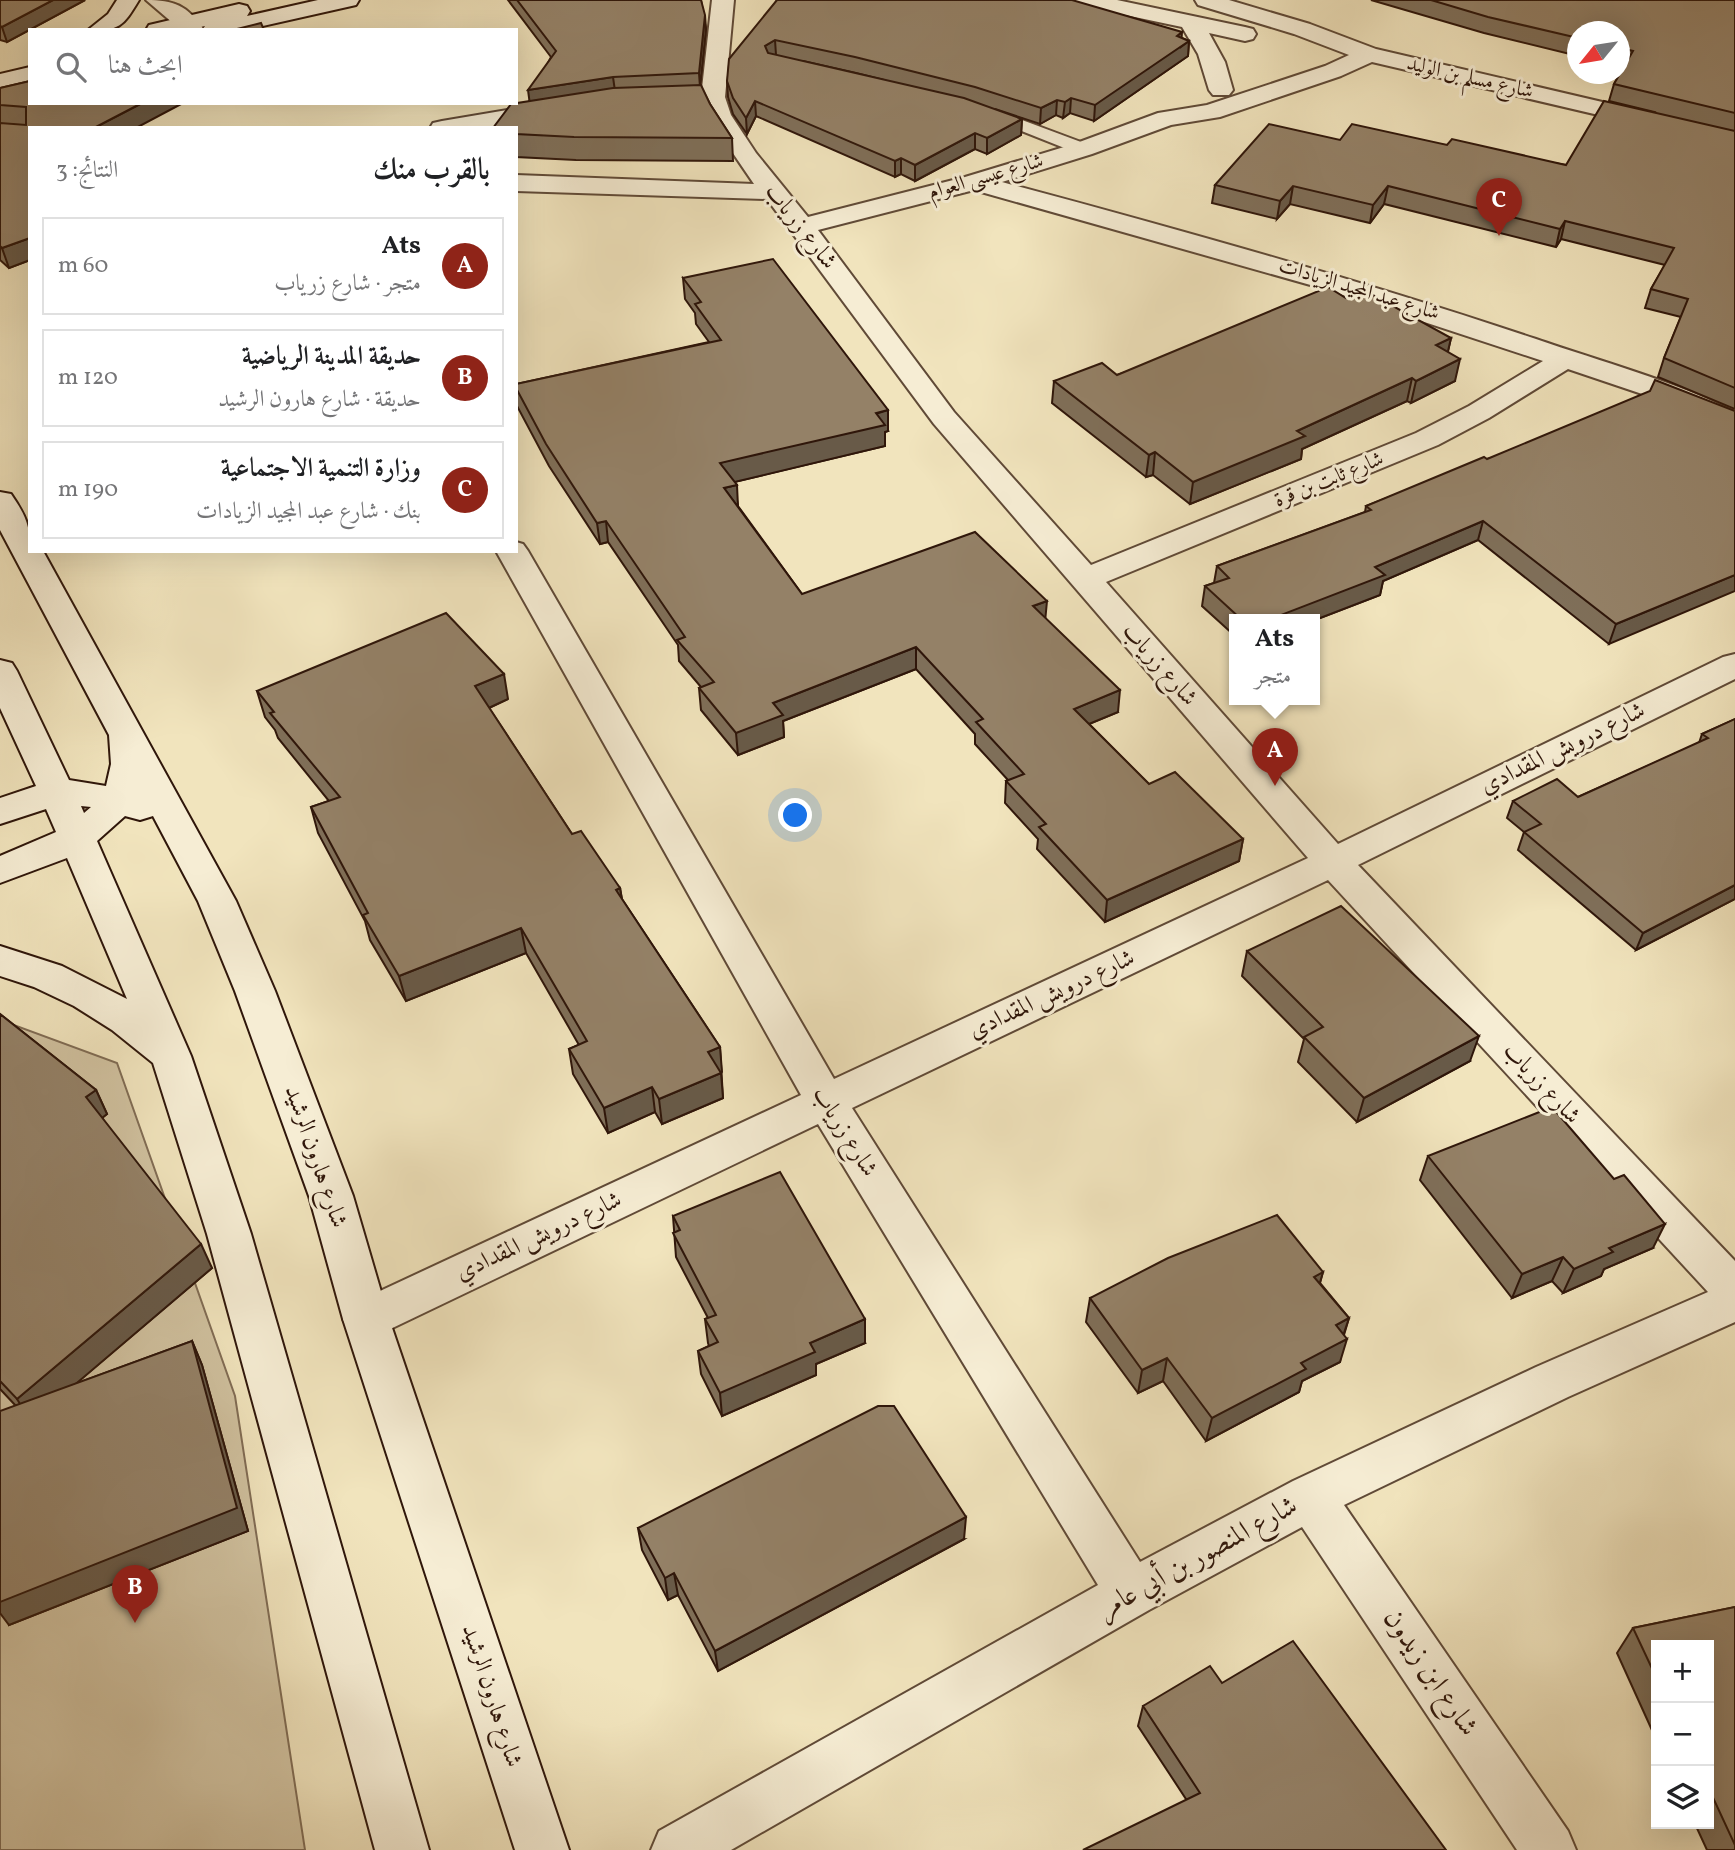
<!DOCTYPE html>
<html lang="ar">
<head>
<meta charset="utf-8">
<style>
	body { margin:0; font-family:Vollkorn,Amiri,serif; background:#f2f2f2; color:#202124; direction:rtl }
	.controls { position:absolute; right:21px; bottom:21px; display:grid; overflow:hidden; border-radius:0px; box-shadow:0 7px 28px #0002 }
	.controls button { width:63px; height:63px; display:grid; place-items:center; padding:0; border:0; border-bottom:2px solid #e0e0e0; background:#fff; color:#202124; font:35px sans-serif }
	.compass { position:absolute; left:1567px; top:21px; width:63px; height:63px; border-radius:50%; background:#fff; box-shadow:0 7px 28px #0002; rotate:240deg }
	.you { position:absolute; left:796px; top:816px; width:24px; height:24px; margin:-18px; border:5px solid #fff; border-radius:50%; background:#1a73e8; box-shadow:0 0 0 10px #1a73e833 }
	.badge { display:grid; place-items:center; width:46px; height:46px; border-radius:50%; background:#8f2418; color:#fff; font-size:23px; font-weight:700 }
	.pin { position:absolute; translate:-50% -58px; filter:drop-shadow(0 2px 4px #0008) }
	.pin::after { content:''; position:absolute; top:37px; width:24px; height:21px; background:inherit; clip-path:polygon(0 0,100% 0,50% 100%) }
	.popup { position:absolute; left:1229px; top:614px; width:91px; height:91px; box-sizing:border-box; display:grid; place-content:center; border-radius:0px; background:#fff; filter:drop-shadow(0 2px 5px #0005); font-size:23px; white-space:nowrap; color:#757577 }
	.popup b { font-size:26px; color:#202124 }
	.popup::after { content:''; position:absolute; left:50%; top:100%; margin-left:-14px; border:14px solid transparent; border-top-color:#fff }
	.list { margin:0; padding:0; list-style:none }
	h2 { display:flex; justify-content:space-between; align-items:center; height:91px; margin:0; padding:0 28px; font-size:30px }
	h2 small { font-size:23px; font-weight:400; color:#757577 }
	.list li { display:grid; grid-template-columns:46px 1fr auto; gap:21px; align-items:center; box-sizing:border-box; height:98px; margin:0 14px 14px; padding:0 14px; border:2px solid #e0e0e0; border-radius:0px }
	.list b { display:block; font-size:26px; white-space:nowrap }
	.list p { margin:0; font-size:23px; white-space:nowrap; color:#757577 }
	.list em { font-size:23px; font-style:normal; color:#757577 }
	.icon { flex:none; width:38px; height:38px; fill:none; stroke:currentColor; stroke-width:2; stroke-linecap:round; stroke-linejoin:round }
	.map { position:relative; flex:none; width:1735px; height:1850px; overflow:hidden; direction:ltr }
	.search { position:absolute; background:#fff; box-shadow:0 7px 28px #0002; left:28px; top:28px; width:490px; height:77px; display:flex; align-items:center; gap:18px; box-sizing:border-box; padding:0 24px; border-radius:0px; color:#757577; font-size:26px }
	.panel { position:absolute; background:#fff; box-shadow:0 7px 28px #0002; left:28px; top:126px; width:490px; height:427px; border-radius:0px; direction:rtl }
	.map>svg:first-child { display:block }
	.green { fill:#d0c19f; stroke:#806c54; stroke-width:2 }
	.lines { fill:none; stroke-linecap:round; stroke-linejoin:round }
	.lane-casing { stroke:#604a37; stroke-width:4 }
	.street-casing { stroke:#604a37; stroke-width:4 }
	.secondary-casing { stroke:#2f160a; stroke-width:4 }
	.lane { fill:#f6edd4; fill-rule:evenodd }
	.street { fill:#f6edd4; fill-rule:evenodd }
	.secondary { fill:#f6edd4; fill-rule:evenodd }
	.wall { fill:#7f6f59; stroke:#2f160a; stroke-width:2; fill-rule:evenodd }
	.shaded-wall { fill:#685a48; stroke:#2f160a; stroke-width:2 }
	.building { fill:#948167; stroke:#2f160a; stroke-width:2 }
	.labels { text-anchor:middle; dominant-baseline:central; stroke-width:6; stroke-linejoin:round; paint-order:stroke }
	.far-street-label { font-size:21px; fill:#2f160a; stroke:#f6edd4 }
	.street-label { font-size:24px; fill:#2f160a; stroke:#f6edd4 }
	.near-street-label { font-size:28px; fill:#2f160a; stroke:#f6edd4 }
</style>
</head>
<body>
<div class="map">
<svg width="1735" height="1850" viewBox="0 0 1735 1850">
	<rect width="100%" height="100%" fill="#f1e4bd"/>
	<filter id="stains"><feTurbulence type="fractalNoise" baseFrequency=".00286" numOctaves="4"/><feColorMatrix values="0 0 0 0 .2 0 0 0 0 .09 0 0 0 0 .02 0 0 0 .5 -.17"/></filter>
	<radialGradient id="worn" r=".72"><stop offset=".6" stop-color="#630" stop-opacity="0"/><stop offset="1" stop-color="#630" stop-opacity=".3"/></radialGradient>
	<path class="green" d="M0,1020L117,1063L235,1396L305,1850H0Z"/>
	<g class="lines">
		<g class="lane-casing">
			<path id="lane" d="M987,107L1089,145L1091,149L1089,153H1077L981,115L979,112L981,109Z"/>
		</g>
		<g class="street-casing">
			<g id="street">
				<path d="M146,0C174,0 187,5 204,30H181Z"/>
				<path d="M712,0H734L725,97L731,115L756,153L808,217L965,177L1074,144L1158,113L1207,105L1325,66L1349,55L1294,34L1198,5L1195,0H1229L1310,24L1376,49L1735,133V147L1372,62L1341,76L1220,117L1171,125L1092,154L1002,182C1181,230 1360,280 1536,339C1602,362 1672,380 1735,412V432L1654,398L1568,369L1489,418L1438,445L1106,582L1338,844L1723,657L1735,654V679L1358,865L1735,1261V1322L1568,1397L1344,1505L1568,1831L1576,1850H1517L1302,1527L1149,1610L731,1850H651L659,1831L1098,1585L818,1124L382,1333L366,1339L350,1333L343,1319L350,1305L801,1095L496,551H516V542L523,544L528,551L834,1079L1308,858L934,424L767,199L516,191V175L754,184L707,115L701,97ZM974,190L1321,288L1543,361L1469,406L1416,433L1091,565L954,412L818,230ZM1328,880L1708,1292L1536,1367L1293,1481L1140,1562L852,1108Z"/>
				<path d="M1075,0H1117L1245,27L1253,29L1256,34L1253,39L1245,41L1209,33L1225,62L1233,90L1229,95H1213L1209,90L1198,54L1182,27L1078,5Z"/>
				<path d="M554,102L563,104L566,109L563,114L486,128H430L433,123L442,121Z"/>
			</g>
		</g>
		<g class="secondary-casing">
			<g id="secondary">
				<path d="M117,0H139C122,28 120,30 88,30L108,14Z"/>
				<path d="M318,0H359L356,5L245,30H202L205,26L187,30H146L149,25L239,4L247,6L250,11L247,16Z"/>
				<path d="M30,67V81L0,88V74Z"/>
				<path d="M0,492L11,494C26,516 30,525 30,551H43L236,901L275,991L353,1196L389,1319L569,1850H515L343,1319L309,1196L235,991L198,901L153,816L140,820L125,816L97,841L191,1056L251,1234L429,1850H375L207,1234L153,1063L112,1030L74,1006L34,987L0,976V946L62,966L127,999L67,858L0,883V856L56,832L46,809L0,824V798L36,786L0,708V660L12,663L17,671L69,780L106,786L111,764L109,735L0,530ZM81,806L91,807L84,813Z"/>
			</g>
		</g>
		<use href="#lane" class="lane"/>
		<use href="#street" class="street"/>
		<use href="#secondary" class="secondary"/>
	</g>
	<g class="wall">
		<path d="M0,0H85L7,42L0,40Z"/>
		<path d="M508,0H701L706,29L700,85L710,104L732,138L733,161L576,160L516,157V128L551,57Z"/>
		<path d="M777,0L1182,38L1189,41L1188,56L1094,121L1070,113L1063,118L1056,115L1040,124L995,109L1022,119L1021,135L987,154L975,149L915,181L901,174L895,177L756,116L747,134L733,114L728,97L727,81ZM803,61L856,73L884,80Z"/>
		<path d="M1371,0H1735V409L1658,377L1664,358L1681,317L1645,308L1651,289L1665,265L1561,239L1556,247L1384,204L1370,223L1290,204L1277,219L1212,203L1215,185L1340,140L1447,145L1566,165L1654,112L1609,101L1614,84L1624,67L1620,66V32H1578V56L1484,33Z"/>
		<path d="M30,81V260L9,268L0,260V88Z"/>
		<path d="M683,278L888,431L885,432V446L734,482L738,506L802,594L1045,618L1118,712L1089,724L1149,784L1243,839L1239,861L1105,922L1037,849L1038,839L1005,803L1006,781L1008,780L975,744V734L916,669L783,721L784,737L738,755L701,710L699,688L701,687L679,661L678,645L608,542L600,544L549,466L517,406L516,398V384L709,342L696,324L695,313L685,299Z"/>
		<path d="M1346,298L1451,338L1448,351L1455,381L1411,403L1407,401L1302,449L1301,459L1190,504L1153,475L1146,477L1052,403L1054,381L1117,375Z"/>
		<path d="M1735,411L1609,644L1478,540L1383,581L1380,595L1315,620H1235V636L1202,606L1205,586L1214,583L1217,566L1365,512L1366,506L1487,459Z"/>
		<path d="M257,691L508,699L489,708L572,834L620,888L622,899L720,1047L723,1098L662,1124L655,1112L608,1133L573,1074L569,1049L579,1045L526,953L406,1001L370,940L365,921L318,833L311,807L329,801L278,738L275,730L265,717Z"/>
		<path d="M1735,719V899L1636,950L1518,850L1524,832L1507,818L1513,801L1578,797L1699,743L1702,734Z"/>
		<path d="M1247,951L1470,1061L1357,1122L1298,1062L1304,1039L1242,976Z"/>
		<path d="M0,1014L96,1090L107,1114L102,1118L212,1268L75,1384L192,1341L202,1365L248,1531L9,1625L16,1406L0,1389Z"/>
		<path d="M1428,1156L1653,1248L1604,1269L1601,1276L1563,1293L1552,1281L1512,1298L1420,1180Z"/>
		<path d="M673,1216L865,1343L816,1364V1375L722,1416L701,1374L698,1351L709,1346L708,1343L705,1319L708,1318L676,1257Z"/>
		<path d="M1323,1272L1320,1283L1349,1318L1344,1335L1340,1362L1302,1381L1299,1392L1206,1441L1163,1381L1138,1393L1086,1322L1090,1298Z"/>
		<path d="M638,1528L964,1539L718,1671L678,1595L668,1600L642,1550Z"/>
		<path d="M1735,1607V1850H1707L1695,1824H1709V1645H1656V1739L1617,1653L1633,1628Z"/>
		<path d="M1222,1683L1446,1850L1186,1799L1138,1726L1143,1706Z"/>
	</g>
	<g class="shaded-wall">
		<path d="M53,0H85L7,42L2,27Z"/>
		<path d="M705,15L706,29L700,87L699,73Z"/>
		<path d="M1182,32L1181,47L1189,41L1188,56L1094,121L1095,105Z"/>
		<path d="M775,40L776,55L766,61L765,46Z"/>
		<path d="M613,77L615,91L530,105L528,90Z"/>
		<path d="M1071,98L1070,113L1063,118L1065,102Z"/>
		<path d="M1057,100L1056,115L1040,124L1041,108Z"/>
		<path d="M755,101L756,116L747,134L746,118Z"/>
		<path d="M142,103H183L136,128H94Z"/>
		<path d="M1022,119L1021,135L987,154V138Z"/>
		<path d="M975,133V149L915,181V165Z"/>
		<path d="M901,158V174L895,177V161Z"/>
		<path d="M1293,186L1290,204L1277,219L1280,201Z"/>
		<path d="M1388,186L1384,204L1370,223L1373,205Z"/>
		<path d="M1565,221L1561,239L1556,247L1560,229Z"/>
		<path d="M30,238V260L9,268L2,248Z"/>
		<path d="M1451,338L1446,360L1436,345Z"/>
		<path d="M1460,359L1455,381L1411,403L1416,381Z"/>
		<path d="M1412,378L1407,401L1302,449L1301,459L1190,504L1193,482L1297,431Z"/>
		<path d="M888,410V431L885,432V446L722,485L720,463Z"/>
		<path d="M1155,452L1153,475L1146,477L1149,455Z"/>
		<path d="M737,485L738,507L724,488Z"/>
		<path d="M606,521L608,542L600,544L597,523Z"/>
		<path d="M1483,521L1478,540L1383,581L1380,595L1315,620H1268L1375,567Z"/>
		<path d="M1735,575V591L1609,644L1616,624Z"/>
		<path d="M1047,601L1045,622L1033,606Z"/>
		<path d="M916,647V669L783,721L784,737L738,755L736,733L773,703Z"/>
		<path d="M504,674L508,699L480,712L475,686Z"/>
		<path d="M1120,690L1118,712L1072,731L1074,709Z"/>
		<path d="M1243,839L1239,861L1105,922L1107,900Z"/>
		<path d="M1735,885V899L1636,950L1643,933Z"/>
		<path d="M620,888L624,913L616,890Z"/>
		<path d="M521,928L526,953L406,1001L399,976Z"/>
		<path d="M1479,1036L1470,1061L1357,1122L1364,1098Z"/>
		<path d="M720,1047L722,1072L711,1077L708,1052Z"/>
		<path d="M721,1073L723,1098L662,1124L659,1099Z"/>
		<path d="M652,1087L655,1112L608,1133L604,1108Z"/>
		<path d="M96,1090L107,1114L97,1122L86,1097Z"/>
		<path d="M1665,1224L1653,1248L1604,1269L1601,1276L1563,1293L1574,1269L1609,1248Z"/>
		<path d="M201,1244L212,1268L31,1422L17,1399Z"/>
		<path d="M1563,1257L1552,1281L1512,1298L1522,1274Z"/>
		<path d="M1323,1272L1316,1296L1314,1277Z"/>
		<path d="M1349,1318L1341,1342L1347,1339L1340,1362L1302,1381L1299,1392L1206,1441L1212,1418L1301,1363L1336,1325Z"/>
		<path d="M865,1319V1343L816,1364V1375L722,1416L720,1393L810,1343Z"/>
		<path d="M192,1341L202,1365L248,1531L9,1625L0,1613V1602Z"/>
		<path d="M1167,1358L1163,1381L1138,1393L1142,1370Z"/>
		<path d="M966,1517L964,1539L718,1671L715,1651Z"/>
		<path d="M674,1573L678,1595L668,1600L665,1578Z"/>
	</g>
	<g class="building">
		<path d="M0,0H53L2,27L0,26Z"/>
		<path d="M517,0H701L705,15L699,73L613,77L528,90L556,51Z"/>
		<path d="M777,0H1072L1182,32L1177,36L1189,41L1095,105L1071,98L1065,102L1057,100L1041,108L975,87L855,57L775,40L765,46L768,53L964,98L1022,119L987,138L975,133L915,165L901,158L895,161L755,101L746,118L733,98L727,81L729,59Z"/>
		<path d="M1431,0H1735V113L1614,84L1633,51L1620,48V32H1578V38L1488,17Z"/>
		<path d="M261,23L264,30H233Z"/>
		<path d="M30,81V103H142L94,128H30V238L2,248L0,246V123L26,125V107L0,105V88Z"/>
		<path d="M701,85L710,104L732,138L574,137L516,134V128H493L511,104L613,88Z"/>
		<path d="M1604,101L1735,131V388L1664,358L1688,299L1651,289L1674,248L1565,221L1560,229L1388,186L1373,205L1293,186L1280,201L1215,185L1269,124L1340,140L1352,124L1447,145L1452,139L1566,165Z"/>
		<path d="M773,259L888,410L876,413L885,425L720,463L737,485L724,488L802,594L975,532L1047,601L1033,606L1120,690L1074,709L1149,784L1175,772L1243,839L1107,900L1039,827L1046,824L1006,781L1024,774L976,722L983,719L916,647L773,703L783,715L736,733L699,688L714,682L677,640L685,637L606,521L597,523L546,444L516,388V384L721,340L695,304L701,302L683,278Z"/>
		<path d="M1328,287L1346,298L1364,290L1451,338L1436,345L1460,359L1416,381L1412,378L1297,431L1305,436L1193,482L1155,452L1149,455L1054,381L1102,363L1117,375Z"/>
		<path d="M1655,380L1735,411V575L1616,624L1483,521L1375,567L1385,575L1268,620H1242L1205,586L1229,578L1217,566L1371,510L1366,506L1484,457L1487,459L1650,391Z"/>
		<path d="M446,613L504,674L475,686L572,834L581,831L620,888L616,890L720,1047L708,1052L721,1073L659,1099L652,1087L604,1108L569,1049L587,1041L521,928L399,976L363,915L368,913L311,807L340,797L270,713L274,712L257,691Z"/>
		<path d="M1735,719V885L1643,933L1524,832L1541,824L1513,801L1557,779L1578,797L1708,738L1702,734Z"/>
		<path d="M1341,906L1479,1036L1364,1098L1304,1037L1323,1027L1247,951Z"/>
		<path d="M0,1014L96,1090L86,1097L201,1244L17,1399L0,1381Z"/>
		<path d="M1552,1107L1614,1179L1624,1175L1665,1224L1609,1248L1613,1252L1574,1269L1563,1257L1522,1274L1428,1156Z"/>
		<path d="M780,1172L865,1319L810,1343L815,1352L720,1393L698,1351L718,1342L705,1319L716,1315L673,1233L680,1230L673,1216Z"/>
		<path d="M1277,1215L1323,1272L1314,1277L1349,1318L1336,1325L1347,1339L1301,1363L1306,1369L1212,1418L1167,1358L1142,1370L1090,1298L1168,1258Z"/>
		<path d="M192,1341L237,1508L0,1602V1411Z"/>
		<path d="M878,1406H894L966,1517L715,1651L674,1573L665,1578L638,1528Z"/>
		<path d="M1735,1607V1845L1709,1789V1645H1656V1677L1633,1628Z"/>
		<path d="M1293,1641L1446,1850H1083L1200,1793L1143,1706L1210,1666L1222,1683Z"/>
	</g>
	<g class="labels">
		<g class="far-street-label">
			<text transform="translate(1470 78) rotate(13)">شارع مسلم بن الوليد</text>
			<text transform="translate(986 177) rotate(-16)">شارع عيسى العوام</text>
			<text transform="translate(1359 290) rotate(17)">شارع عبد المجيد الزيادات</text>
			<text transform="translate(1329 480) rotate(-22)">شارع ثابت بن قرة</text>
		</g>
		<g class="street-label">
			<text transform="translate(800 227) rotate(52)">شارع زرياب</text>
			<text transform="translate(1159 665) rotate(49)">شارع زرياب</text>
			<text transform="translate(1563 749) rotate(-26)">شارع درويش المقدادي</text>
			<text transform="translate(1052 995) rotate(-25)">شارع درويش المقدادي</text>
			<text transform="translate(1541 1084) rotate(47)">شارع زرياب</text>
			<text transform="translate(844 1132) rotate(58)">شارع زرياب</text>
			<text transform="translate(315 1157) rotate(71)">شارع هارون الرشيد</text>
			<text transform="translate(539 1237) rotate(-25)">شارع درويش المقدادي</text>
			<text transform="translate(491 1696) rotate(72)">شارع هارون الرشيد</text>
		</g>
		<g class="near-street-label">
			<text transform="translate(1198 1558) rotate(-29)">شارع المنصور بن أبي عامر</text>
			<text transform="translate(1430 1673) rotate(56)">شارع ابن زيدون</text>
		</g>
	</g>
	<rect width="100%" height="100%" filter="url(#stains)"/>
	<rect width="100%" height="100%" fill="url(#worn)"/>
</svg>
<div class="controls">
<button>+</button>
<button>−</button>
<button><svg class="icon" aria-label="layers" viewBox="0 0 24 24"><path d="M12 4l9 5-9 5-9-5zM3 14l9 5 9-5"/></svg></button>
</div>
<svg class="compass" viewBox="-18 -18 36 36"><path d="M0-13l5 13h-10z" fill="#e53935"/><path d="M0 13l5-13h-10z" fill="#757577"/></svg>
<div class="you"></div>
<div class="pin badge" style="left:1275px;top:786px">A</div>
<div class="popup"><b>Ats</b>متجر</div>
<div class="pin badge" style="left:135px;top:1623px">B</div>
<div class="pin badge" style="left:1499px;top:236px">C</div>
<div class="search"><svg class="icon" aria-label="search" viewBox="0 0 24 24"><circle cx="10" cy="10" r="6"/><path d="M15 15l6 6"/></svg>ابحث هنا</div>
<section class="panel">
<h2>بالقرب منك<small>النتائج: 3</small></h2>
<ul class="list">
<li><span class="badge">A</span><div><b>Ats</b><p>متجر · شارع زرياب</p></div><em>60 m</em></li>
<li><span class="badge">B</span><div><b>حديقة المدينة الرياضية</b><p>حديقة · شارع هارون الرشيد</p></div><em>120 m</em></li>
<li><span class="badge">C</span><div><b>وزارة التنمية الاجتماعية</b><p>بنك · شارع عبد المجيد الزيادات</p></div><em>190 m</em></li>
</ul>
</section>
</div>
</body>
</html>
